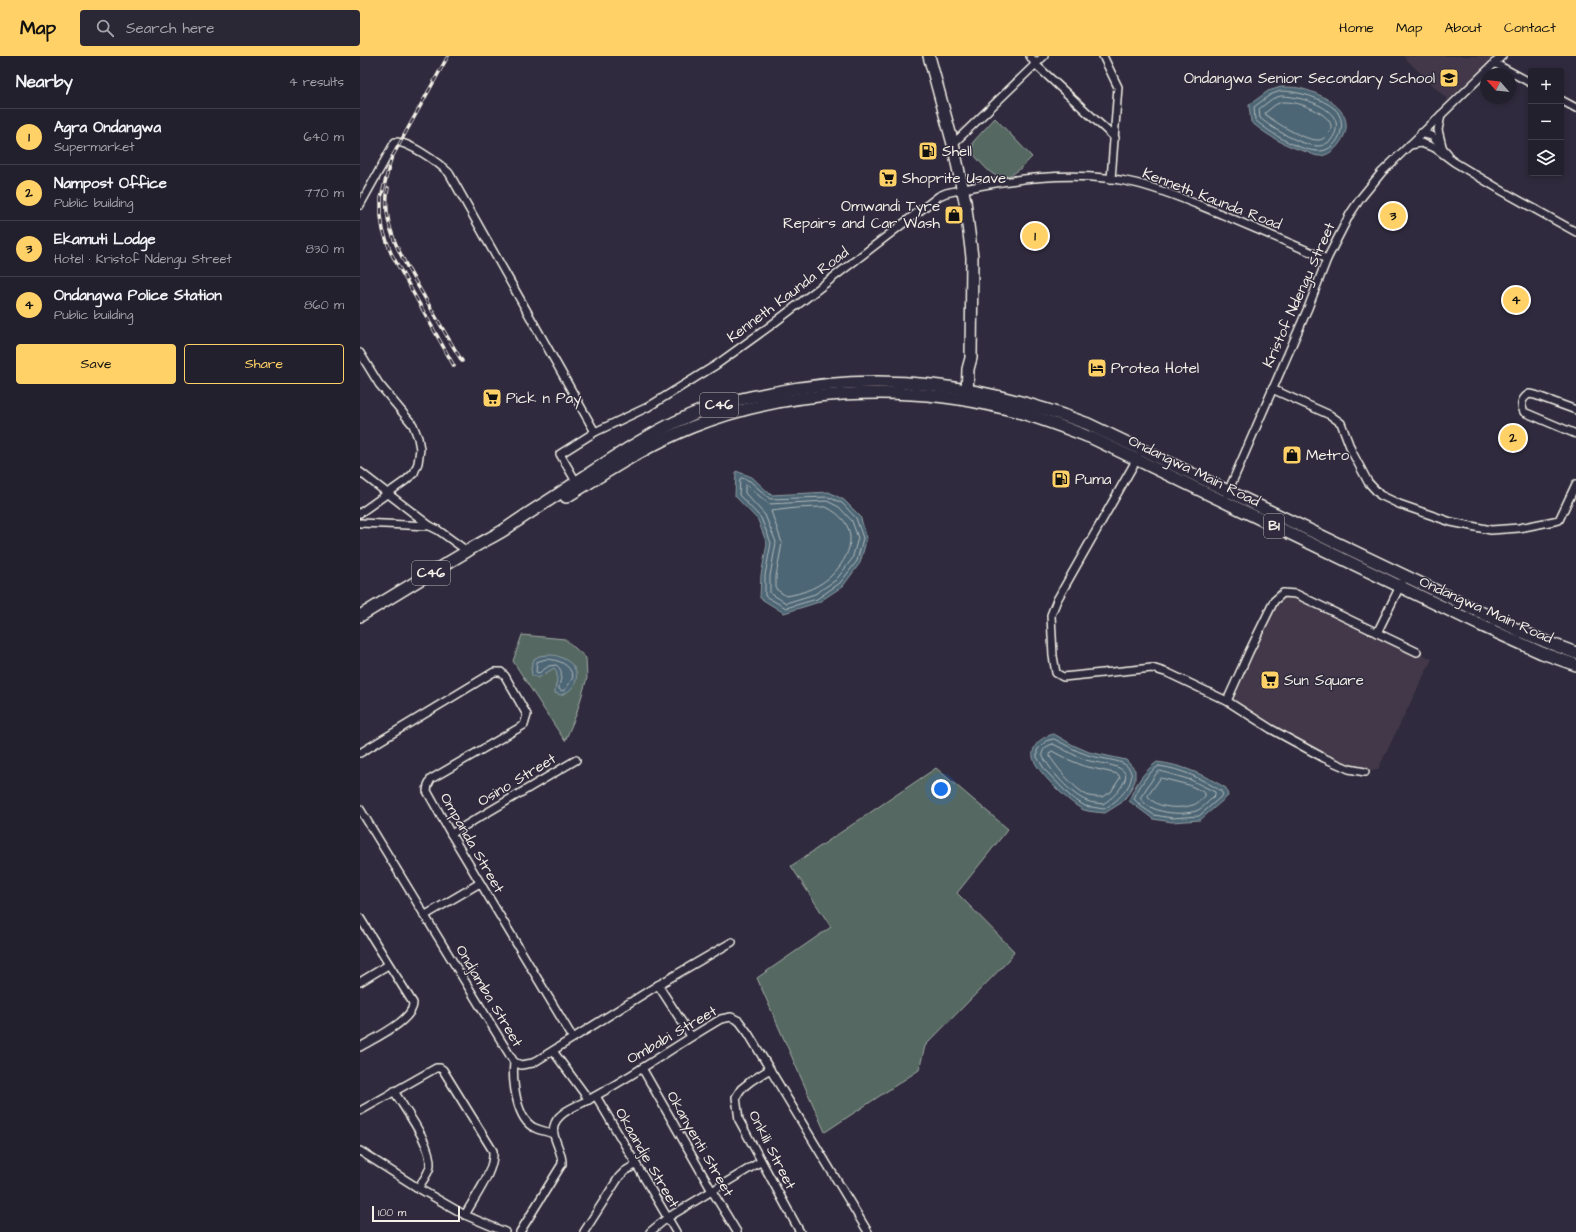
<!DOCTYPE html>
<html lang="en">
<head>
<meta charset="utf-8">
<style>
	body { margin:0; font-family:"Architects Daughter",sans-serif; background:#2b2836; color:#f1f3f6 }
	.controls { position:absolute; right:12px; top:12px; display:grid; overflow:hidden; border-radius:4px; box-shadow:0 2px 6px #0003 }
	.controls button { width:36px; height:36px; display:grid; place-items:center; padding:0; border:0; border-bottom:1px solid #403e4a; background:#23202e; color:#f1f3f6; font:20px sans-serif }
	.compass { position:absolute; left:1120px; top:12px; width:36px; height:36px; border-radius:50%; background:#23202e; box-shadow:0 2px 6px #0003; rotate:297deg }
	.scale { position:absolute; left:12px; bottom:10px; width:88px; box-sizing:border-box; padding-left:4px; border:2px solid #f4f1e8; border-top:0; font-size:11px; line-height:14px; white-space:nowrap; color:#f4f1e8; -webkit-text-stroke:3px #2f2a3d; paint-order:stroke }
	.you { position:absolute; left:581px; top:733px; width:14px; height:14px; margin:-10px; border:3px solid #fff; border-radius:50%; background:#1a73e8; box-shadow:0 0 0 6px #1a73e833 }
	.badge { display:grid; place-items:center; width:26px; height:26px; border-radius:50%; background:#ffd166; color:#111; font-size:13px; font-weight:700 }
	.pin { position:absolute; translate:-50% -50%; border:2px solid #fff; box-shadow:0 1px 4px #0006 }
	.list { margin:0; padding:0; list-style:none }
	h2 { display:flex; justify-content:space-between; align-items:center; height:52px; margin:0; padding:0 16px; font-size:17px }
	h2 small { font-size:13px; font-weight:400; color:#a3a3aa }
	.list li { display:grid; grid-template-columns:26px 1fr auto; gap:12px; align-items:center; box-sizing:border-box; height:56px; padding:0 16px; border-top:1px solid #403e4a }
	.list b { display:block; font-size:15px; white-space:nowrap }
	.list p { margin:0; font-size:13px; white-space:nowrap; color:#a3a3aa }
	.list em { font-size:13px; font-style:normal; color:#a3a3aa }
	.actions { display:flex; gap:8px; padding:12px 16px }
	.actions a { flex:1; padding:9px 0; border:1px solid #ffd166; border-radius:4px; text-align:center; font-size:14px; color:#ffd166 }
	.actions .main { background:#ffd166; color:#111 }
	.icon { flex:none; width:22px; height:22px; fill:none; stroke:currentColor; stroke-width:2; stroke-linecap:round; stroke-linejoin:round }
	.map { position:relative; flex:none; width:1216px; height:1176px; overflow:hidden }
	header { display:flex; align-items:center; gap:24px; box-sizing:border-box; height:56px; padding:0 20px; background:#ffd166; color:#111 }
	header strong { font-size:19px }
	nav { display:flex; gap:22px; margin-inline-start:auto; font-size:14px }
	.search { width:280px; height:36px; background:#2b2836; display:flex; align-items:center; gap:10px; box-sizing:border-box; padding:0 14px; border-radius:4px; color:#a3a3aa; font-size:15px }
	main { display:flex }
	aside { flex:1; background:#23202e }
	.map>svg:first-child { display:block }
	.built { fill:#433948 }
	.green { fill:#546862; stroke:#a4aca5 }
	.water { fill:#4d6675; stroke:#909ea3 }
	.lines { fill:none; stroke-linecap:round; stroke-linejoin:round }
	.shore { stroke:#b1b9ba; stroke-width:1 }
	.street-casing { stroke:#f4f1e8; stroke-width:10 }
	.primary-casing { stroke:#f4f1e8; stroke-width:14 }
	.street { stroke:#2f2a3d; stroke-width:7 }
	.primary { stroke:#2f2a3d; stroke-width:11 }
	.rail-casing { stroke:#f4f1e8; stroke-width:3.5 }
	.rail { stroke:#2f2a3d; stroke-width:2; stroke-dasharray:6; stroke-linecap:butt }
	.labels { text-anchor:middle; dominant-baseline:central; stroke-width:3; stroke-linejoin:round; paint-order:stroke }
	.shield { fill:#2f2a3d; stroke:#b9b5b5; stroke-width:1 }
	.shield-label { font-size:14px; font-weight:bold; fill:#f4f1e8 }
	.poi-label { font-size:15px; fill:#f4f1e8; stroke:#2f2a3d; text-anchor:start }
	.street-label { font-size:15px; fill:#f4f1e8; stroke:#2f2a3d }
</style>
</head>
<body>
<header>
<strong>Map</strong>
<div class="search"><svg class="icon" aria-label="search" viewBox="0 0 24 24"><circle cx="10" cy="10" r="6"/><path d="M15 15l6 6"/></svg>Search here</div>
<nav><a>Home</a><a>Map</a><a>About</a><a>Contact</a></nav>
</header>
<main>
<aside>
<h2>Nearby<small>4 results</small></h2>
<ul class="list">
<li><span class="badge">1</span><div><b>Agra Ondangwa</b><p>Supermarket</p></div><em>640 m</em></li>
<li><span class="badge">2</span><div><b>Nampost Office</b><p>Public building</p></div><em>770 m</em></li>
<li><span class="badge">3</span><div><b>Ekamuti Lodge</b><p>Hotel · Kristof Ndengu Street</p></div><em>830 m</em></li>
<li><span class="badge">4</span><div><b>Ondangwa Police Station</b><p>Public building</p></div><em>860 m</em></li>
</ul>
<div class="actions"><a class="main">Save</a><a>Share</a></div>
</aside>
<div class="map">
<svg width="1216" height="1176" viewBox="0 0 1216 1176">
	<rect width="100%" height="100%" fill="#2f2a3d"/>
	<filter id="ink" filterUnits="userSpaceOnUse"><feTurbulence type="fractalNoise" baseFrequency=".025" numOctaves="2"/><feDisplacementMap in="SourceGraphic" scale="8" xChannelSelector="R" yChannelSelector="G"/><feConvolveMatrix kernelMatrix="1 2 1 2 8 2 1 2 1" color-interpolation-filters="sRGB"/></filter>
	<g filter="url(#ink)">
		<g class="built">
			<path d="M1043,0H1137L1088,44Z"/>
			<path d="M923,537L936,538L1072,603L1018,713L1005,716L989,713L867,645L914,545Z"/>
		</g>
		<g class="green">
			<path d="M635,62L672,101C663,110 648,128 633,118C626,114 619,104 613,98V86Z"/>
			<path d="M162,579L205,583L226,602L227,622L216,659L205,685L187,658L153,605Z"/>
			<path d="M576,712L648,773L597,837L654,895L649,904L565,990L559,1014L465,1076L397,922L471,871L431,810Z"/>
		</g>
		<g class="water">
			<path d="M921,31C926,31 933,31 939,32C965,38 1002,58 979,88C975,94 967,100 959,100C955,100 950,97 947,96C925,90 908,80 891,66L889,49L908,35Z"/>
			<path d="M376,415L392,421L411,439L469,436L484,444L500,460L507,482L500,507L483,530L459,546L424,557L400,542L401,519L407,488L398,464L375,440Z"/>
			<path d="M186,599C192,599 197,599 202,602C222,610 221,632 201,639L195,637C195,628 200,618 194,612L178,622L172,619L171,612L174,603L179,600Z"/>
			<path d="M694,678L713,689L729,696L766,704L775,714V725L769,737L761,747L745,757C738,756 730,756 724,754C711,749 674,713 673,701C671,688 684,680 694,678Z"/>
			<path d="M797,706C823,709 844,719 866,732L868,740L840,764L812,766L793,763L769,745C774,730 784,715 797,706Z"/>
		</g>
		<g class="lines">
			<g class="shore">
				<path d="M921,35C938,35 962,42 975,53C990,68 977,97 957,95C935,93 912,78 895,64L894,51L910,39Z"/>
				<path d="M921,40C943,40 993,55 971,84C968,87 963,90 958,90C940,89 913,73 900,62L899,53L912,43Z"/>
				<path d="M922,46C926,46 931,46 935,47C946,49 980,62 969,77C966,80 963,84 959,84C945,85 916,67 906,59L905,57L915,49Z"/>
				<path d="M382,422L390,425L410,443L468,441L482,447L496,462L503,482L497,505L480,527L457,543L426,552L405,540V519L411,487L401,462L379,439L380,423Z"/>
				<path d="M386,429L409,448L467,445L479,451L492,465L498,482L492,503L476,524L455,538L426,547L410,537V520L416,486L405,459L385,437V430Z"/>
				<path d="M466,451C499,467 495,495 473,518C462,530 442,538 426,540L416,533V520L422,487L411,455L436,452Z"/>
				<path d="M187,603C199,604 210,608 213,621L206,633L202,635L199,633C199,624 206,616 196,609L189,610L179,617L176,616L177,606Z"/>
				<path d="M694,683C705,688 715,695 728,699C736,702 758,704 764,708C785,721 756,747 744,753L725,750L711,741L685,714L677,701V694L686,685Z"/>
				<path d="M693,688C704,693 714,700 726,704C737,708 774,708 764,726C759,736 752,742 743,748C738,747 731,747 727,745C710,738 691,715 682,699C682,694 687,689 693,688Z"/>
				<path d="M692,695L707,703L724,710L758,718L760,722L751,736L742,741C738,741 733,741 729,740C716,735 696,711 689,699Z"/>
				<path d="M799,710C822,713 842,723 861,735L863,739L839,760L812,762L794,759L782,751L774,743C778,732 788,716 799,710Z"/>
				<path d="M800,715L831,724L855,736V739C850,744 842,753 836,755C819,760 790,757 780,742L796,718Z"/>
				<path d="M801,722L829,729L845,737V740C842,743 837,748 833,749C819,753 796,753 788,740Z"/>
			</g>
			<g class="street-casing">
				<g id="street">
					<path d="M670,0L676,9L755,82"/>
					<path d="M743,0L758,31L751,123"/>
					<path d="M1134,7L1171,27"/>
					<path d="M1201,44L1216,52"/>
					<path d="M1081,59L1078,74L1082,90"/>
					<path d="M1061,77L1072,80L1088,98"/>
					<path d="M593,88L684,0"/>
					<path d="M1050,89L1061,87L1075,92L1094,106L1144,136L1216,176"/>
					<path d="M0,149L35,86C48,85 79,107 89,117L235,376"/>
					<path d="M0,297L19,328L53,369L58,382L60,393L58,407L54,417L45,425L0,457"/>
					<path d="M912,333L970,359L981,367L992,396L1008,426L1020,439L1039,448L1091,466L1131,474L1159,472L1199,464L1216,428"/>
					<path d="M1216,354L1175,339L1169,338C1161,343 1160,348 1164,356L1216,378"/>
					<path d="M778,401L697,544L691,559L693,600L696,617L703,621L792,612L808,617L867,645L911,673L964,702L989,713L1005,716"/>
					<path d="M0,416L70,470"/>
					<path d="M218,429L200,398L235,376L288,351L356,309L410,270L579,140L586,137C644,123 717,113 775,127C805,134 833,147 861,158C896,173 931,188 967,203"/>
					<path d="M867,438L948,252L967,203L990,158L1000,143L1022,116L1142,0"/>
					<path d="M0,467L70,470L78,474L107,495"/>
					<path d="M1017,577L1045,520"/>
					<path d="M867,645L889,596L914,545L923,537L936,538L1057,596"/>
					<path d="M0,697L134,616H141L145,620L167,659L164,669L71,723L68,729L67,735L91,778L213,982"/>
					<path d="M0,753L154,1006L161,1009L173,1007L298,929L372,886"/>
					<path d="M91,778L216,704"/>
					<path d="M64,860L120,827"/>
					<path d="M0,862L53,947C54,964 13,983 0,991"/>
					<path d="M0,926L28,909"/>
					<path d="M298,929L331,980"/>
					<path d="M193,995L229,1044"/>
					<path d="M154,1006C152,1024 156,1064 175,1072C181,1075 187,1075 193,1078"/>
					<path d="M282,1012L352,1135L377,1176"/>
					<path d="M410,1013L391,1025L381,1033L376,1041L379,1064L440,1176"/>
					<path d="M34,1035C45,1054 72,1088 70,1110C69,1117 62,1126 58,1132"/>
					<path d="M236,1040L316,1176"/>
					<path d="M0,1055L76,1012H80L83,1014L133,1095C135,1115 114,1142 105,1159"/>
					<path d="M0,1095L58,1132L105,1159L145,1176"/>
					<path d="M160,1176L202,1108C203,1094 189,1080 195,1067C200,1055 219,1049 230,1043C275,1019 316,989 361,963L371,961L379,965L388,977L508,1176"/>
					<path d="M224,1176L259,1121L265,1115L275,1109"/>
					<path d="M290,1176L307,1162L400,1106"/>
				</g>
			</g>
			<g class="primary-casing">
				<g id="primary">
					<path d="M569,0L593,88L605,145L612,201L611,302L608,313L607,340"/>
					<path d="M206,441C247,416 287,389 332,371C425,333 546,327 643,352C674,359 703,371 732,382L1120,569L1182,597L1216,609"/>
					<path d="M0,560C35,539 70,517 106,496C118,488 131,482 144,474C162,461 182,449 200,437C247,406 293,373 345,353C366,346 389,341 411,337C523,314 622,328 728,368L1158,574L1184,585L1216,597"/>
				</g>
			</g>
			<use href="#street" class="street"/>
			<use href="#primary" class="primary"/>
			<g class="rail-casing">
				<g id="rail">
					<path d="M88,0L31,103L21,142V160L23,174L31,197L94,310"/>
					<path d="M28,132C20,171 46,209 65,242C77,263 89,284 102,305"/>
				</g>
			</g>
			<use href="#rail" class="rail"/>
		</g>
	</g>
	<defs>
		<g id="school-square" transform="scale(1)"><rect x="-9" y="-9" width="18" height="18" rx="4" fill="#ffd166" stroke="#2f2a3d"/><path d="M0-5L7-2L0 1L-7-2ZM-4 1L0 2.5L4 1V4Q0 6-4 4Z" fill="#111"/></g>
		<g id="fuel-square" transform="scale(1)"><rect x="-9" y="-9" width="18" height="18" rx="4" fill="#ffd166" stroke="#2f2a3d"/><path d="M-5.5-6h7V0h2V4h1.3V-2.5L3-4.5l.8-.8L6-3V5H2.5V1h-1V6h-7ZM-4.2-4.7v3.2H.2V-4.7Z" fill="#111"/></g>
		<g id="supermarket-square" transform="scale(1)"><rect x="-9" y="-9" width="18" height="18" rx="4" fill="#ffd166" stroke="#2f2a3d"/><path d="M-6-5.5h2.5l.6 2H6L4.5 2H-2.5L-4.4-4H-6ZM-1.5 3.2a1.3 1.3 0 1 0 .1 0ZM3 3.2a1.3 1.3 0 1 0 .1 0Z" fill="#111"/></g>
		<g id="shop-square" transform="scale(1)"><rect x="-9" y="-9" width="18" height="18" rx="4" fill="#ffd166" stroke="#2f2a3d"/><path d="M-5-2.5h2.3a2.7 3.5 0 0 1 5.4 0H5L5.5 6h-11ZM-1.5-2.5h3a1.5 2.3 0 0 0-3 0Z" fill="#111"/></g>
		<g id="hotel-square" transform="scale(1)"><rect x="-9" y="-9" width="18" height="18" rx="4" fill="#ffd166" stroke="#2f2a3d"/><path d="M-6-4.5h1.5V1H6V5H4.5V3h-9V5H-6ZM-4 0a1.8 1.8 0 1 1 3.6 0ZM.5 0V-2.5h3Q6-2.5 6 0Z" fill="#111"/></g>
	</defs>
	<g fill-rule="evenodd">
		<use href="#school-square" x="1089" y="22"/>
		<use href="#fuel-square" x="568" y="95"/>
		<use href="#supermarket-square" x="528" y="122"/>
		<use href="#shop-square" x="594" y="159"/>
		<use href="#hotel-square" x="737" y="312"/>
		<use href="#supermarket-square" x="132" y="342"/>
		<use href="#shop-square" x="932" y="399"/>
		<use href="#fuel-square" x="701" y="423"/>
		<use href="#supermarket-square" x="910" y="624"/>
	</g>
	<g class="labels">
		<g class="shield">
			<rect x="340" y="337" width="38" height="24" rx="3"/>
			<rect x="904" y="458" width="20" height="24" rx="3"/>
			<rect x="52" y="505" width="38" height="24" rx="3"/>
		</g>
		<g class="shield-label">
			<text x="359" y="349">C46</text>
			<text x="914" y="470">B1</text>
			<text x="71" y="517">C46</text>
		</g>
		<g class="poi-label">
			<text x="1075" y="22" text-anchor="end">Ondangwa Senior Secondary School</text>
			<text x="582" y="95">Shell</text>
			<text x="542" y="122">Shoprite Usave</text>
			<text x="580" y="150" text-anchor="end">Omwandi Tyre<tspan x="580" dy="17">Repairs and Car Wash</tspan></text>
			<text x="751" y="312">Protea Hotel</text>
			<text x="146" y="342">Pick n Pay</text>
			<text x="946" y="399">Metro</text>
			<text x="715" y="423">Puma</text>
			<text x="924" y="624">Sun Square</text>
		</g>
		<g class="street-label">
			<text transform="translate(852 143) rotate(21)">Kenneth Kaunda Road</text>
			<text transform="translate(428 239) rotate(-37)">Kenneth Kaunda Road</text>
			<text transform="translate(939 239) rotate(-66)">Kristof Ndengu Street</text>
			<text transform="translate(834 415) rotate(26)">Ondangwa Main Road</text>
			<text transform="translate(1126 554) rotate(24)">Ondangwa Main Road</text>
			<text transform="translate(157 724) rotate(-31)">Osino Street</text>
			<text transform="translate(112 787) rotate(60)">Ompanda Street</text>
			<text transform="translate(129 940) rotate(59)">Ondjamba Street</text>
			<text transform="translate(312 979) rotate(-30)">Ombabi Street</text>
			<text transform="translate(340 1088) rotate(60)">Okanyenti Street</text>
			<text transform="translate(412 1094) rotate(63)">Onkili Street</text>
			<text transform="translate(287 1102) rotate(60)">Okaandje Street</text>
		</g>
	</g>
</svg>
<div class="controls">
<button>+</button>
<button>−</button>
<button><svg class="icon" aria-label="layers" viewBox="0 0 24 24"><path d="M12 4l9 5-9 5-9-5zM3 14l9 5 9-5"/></svg></button>
</div>
<svg class="compass" viewBox="-18 -18 36 36"><path d="M0-13l5 13h-10z" fill="#e53935"/><path d="M0 13l5-13h-10z" fill="#a3a3aa"/></svg>
<div class="scale">100 m</div>
<div class="you"></div>
<div class="pin badge" style="left:675px;top:180px">1</div>
<div class="pin badge" style="left:1153px;top:382px">2</div>
<div class="pin badge" style="left:1033px;top:160px">3</div>
<div class="pin badge" style="left:1156px;top:244px">4</div>
</div>
</main>
</body>
</html>
